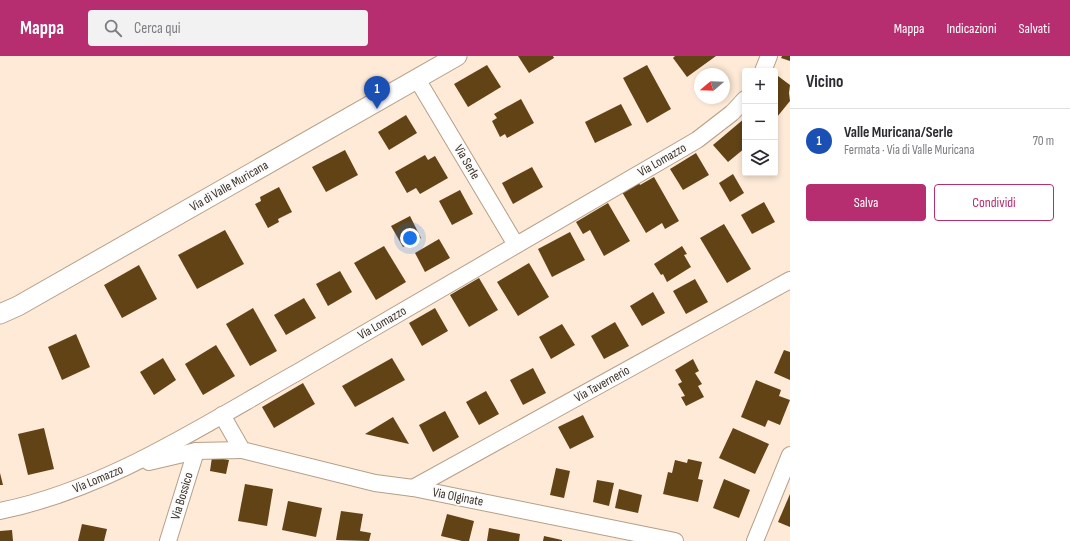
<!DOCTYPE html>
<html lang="it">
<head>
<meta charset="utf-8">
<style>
	body { margin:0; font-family:"Sofia Sans Condensed",sans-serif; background:#f2f2f3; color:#2b2b33 }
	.controls { position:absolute; right:12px; top:12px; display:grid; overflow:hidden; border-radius:4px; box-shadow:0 2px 6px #0003 }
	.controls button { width:36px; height:36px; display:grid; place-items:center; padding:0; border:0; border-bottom:1px solid #e1e1e2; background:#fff; color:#2b2b33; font:20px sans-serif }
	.compass { position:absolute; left:694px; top:12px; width:36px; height:36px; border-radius:50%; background:#fff; box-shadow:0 2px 6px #0003; rotate:251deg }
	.you { position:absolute; left:410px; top:182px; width:14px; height:14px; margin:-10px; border:3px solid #fff; border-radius:50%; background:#1a73e8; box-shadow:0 0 0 6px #1a73e833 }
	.badge { display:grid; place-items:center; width:26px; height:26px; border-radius:50%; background:#b62e6f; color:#fff; font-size:13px; font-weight:700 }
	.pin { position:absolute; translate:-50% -33px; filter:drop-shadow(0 1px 2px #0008) }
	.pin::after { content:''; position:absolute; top:21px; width:14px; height:12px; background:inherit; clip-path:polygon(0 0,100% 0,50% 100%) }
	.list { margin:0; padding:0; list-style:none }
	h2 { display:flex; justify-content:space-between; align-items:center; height:52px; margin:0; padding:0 16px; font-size:17px }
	h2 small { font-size:13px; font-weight:400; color:#7c7c81 }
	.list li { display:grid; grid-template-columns:26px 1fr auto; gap:12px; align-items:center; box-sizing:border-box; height:64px; padding:0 16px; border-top:1px solid #e1e1e2 }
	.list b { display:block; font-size:15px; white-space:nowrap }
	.list p { margin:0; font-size:13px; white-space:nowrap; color:#7c7c81 }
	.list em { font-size:13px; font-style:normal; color:#7c7c81 }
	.actions { display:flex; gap:8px; padding:12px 16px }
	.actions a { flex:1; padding:9px 0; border:1px solid #b62e6f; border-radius:4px; text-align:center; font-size:14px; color:#b62e6f }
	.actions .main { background:#b62e6f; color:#fff }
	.icon { flex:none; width:22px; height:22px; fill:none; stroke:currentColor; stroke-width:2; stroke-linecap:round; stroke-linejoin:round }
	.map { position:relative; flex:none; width:790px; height:485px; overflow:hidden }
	header { display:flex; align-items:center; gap:24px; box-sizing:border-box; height:56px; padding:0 20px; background:#b62e6f; color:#fff }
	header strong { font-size:19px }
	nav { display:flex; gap:22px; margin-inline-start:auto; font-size:14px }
	.search { width:280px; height:36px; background:#f2f2f3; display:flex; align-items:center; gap:10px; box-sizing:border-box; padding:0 14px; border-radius:4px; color:#7c7c81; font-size:15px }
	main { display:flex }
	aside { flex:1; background:#fff }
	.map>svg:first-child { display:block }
	.building { fill:#614316 }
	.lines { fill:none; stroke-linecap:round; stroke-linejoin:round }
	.minor-casing { stroke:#b69f88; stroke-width:18 }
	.tertiary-casing { stroke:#b69f88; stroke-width:21 }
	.minor { stroke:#fff; stroke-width:16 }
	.tertiary { stroke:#fff; stroke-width:19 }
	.labels { text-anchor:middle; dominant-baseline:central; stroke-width:4; stroke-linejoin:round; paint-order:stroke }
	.street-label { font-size:13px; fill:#3b3228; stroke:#fbfbfb }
</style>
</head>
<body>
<header>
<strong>Mappa</strong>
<div class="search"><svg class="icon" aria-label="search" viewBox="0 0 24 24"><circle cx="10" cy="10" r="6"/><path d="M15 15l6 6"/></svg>Cerca qui</div>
<nav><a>Mappa</a><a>Indicazioni</a><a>Salvati</a></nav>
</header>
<main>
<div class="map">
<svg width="790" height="485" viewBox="0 0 790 485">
	<rect width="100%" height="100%" fill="#feead7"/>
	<g class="building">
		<path d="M518,0H553L554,2L529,17Z"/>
		<path d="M675,0H716L687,21L673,2Z"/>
		<path d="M782,0H790V5L781,2Z"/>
		<path d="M487,9L501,31L468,51L454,28Z"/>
		<path d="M647,9L671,53L647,67L623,22Z"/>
		<path d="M778,20L790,29L789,37L790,45L777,61L775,59V24Z"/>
		<path d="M521,43L534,67L507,82L505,78L500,81L492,65L497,62L494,58Z"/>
		<path d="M621,48L632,69L595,87L585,66Z"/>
		<path d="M406,59L417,77L389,94L378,76Z"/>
		<path d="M745,62V92L728,106L713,89Z"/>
		<path d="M345,94L358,119L326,136L312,111Z"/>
		<path d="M696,97L709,119L683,134L670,113Z"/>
		<path d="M425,99L428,104L435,100L448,122L420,138L416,132L407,137L395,116Z"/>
		<path d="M532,111L543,131L513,148L502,127Z"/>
		<path d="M733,118L744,137L730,146L719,127Z"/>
		<path d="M654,121L679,165L665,173L662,167L646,177L622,136L639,127L640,129Z"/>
		<path d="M279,131L292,156L278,163L279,166L268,172L255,148L261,145L260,141Z"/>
		<path d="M460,134L473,158L452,169L439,145Z"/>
		<path d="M764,146L775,166L752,178L741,159Z"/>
		<path d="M608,147L630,185L604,200L590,174L583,178L576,166Z"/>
		<path d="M410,160L421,182L403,191L391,170Z"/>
		<path d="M724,168L751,213L727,227L700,182Z"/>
		<path d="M225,174L244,208L197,233L178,199Z"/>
		<path d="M570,176L585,204L552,221L538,193Z"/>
		<path d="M439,183L450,202L425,216L415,197Z"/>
		<path d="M384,190L406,226L376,244L354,207Z"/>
		<path d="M682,190L687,198L684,199L691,211L667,226L663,218L661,219L654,208Z"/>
		<path d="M529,207L549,241L518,260L497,226Z"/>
		<path d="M139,209L157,243L122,262L104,229Z"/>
		<path d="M340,215L352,236L328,250L316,228Z"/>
		<path d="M479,222L498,254L469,271L450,239Z"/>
		<path d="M695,223L708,246L686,258L673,235Z"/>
		<path d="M653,236L665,257L642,270L630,250Z"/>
		<path d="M304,242L316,262L286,279L274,259Z"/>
		<path d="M253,252L277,295L250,310L226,268Z"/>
		<path d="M435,252L448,275L422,290L409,267Z"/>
		<path d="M615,266L629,290L604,303L591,280Z"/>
		<path d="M562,268L575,289L551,303L539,281Z"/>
		<path d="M76,278L90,311L62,324L48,291Z"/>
		<path d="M216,289L235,320L203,339L185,308Z"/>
		<path d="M784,294L790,296V324L774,317Z"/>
		<path d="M163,302L176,324L154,339L140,316Z"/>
		<path d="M392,302L405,324L355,351L342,330Z"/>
		<path d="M693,303L699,315L695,317L702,328L698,330L704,341L686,350L681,341L685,340L678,328L682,326L675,314Z"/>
		<path d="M533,312L546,337L523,349L510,324Z"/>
		<path d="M756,324L781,334L779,340L790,344L780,369L768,364L765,371L741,361Z"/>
		<path d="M303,327L315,348L274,372L262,351Z"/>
		<path d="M486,335L499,358L479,369L466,346Z"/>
		<path d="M445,355L459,381L433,396L419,369Z"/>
		<path d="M583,359L594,381L570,393L558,371Z"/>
		<path d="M393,361L409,388L365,378Z"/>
		<path d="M44,372L54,413L28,419L18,378Z"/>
		<path d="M733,372L769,388L755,418L719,402Z"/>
		<path d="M212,401L229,404L226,418L210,415Z"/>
		<path d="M688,403L702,406L698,423L703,424L698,446L663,438L668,416L672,417L675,404L687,407Z"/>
		<path d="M556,412L570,415L564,442L550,439Z"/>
		<path d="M0,417L3,429H0Z"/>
		<path d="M724,423L750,434L739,462L713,452Z"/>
		<path d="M597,424L614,427L609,450L593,446Z"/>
		<path d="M245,428L273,433L267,470L238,465Z"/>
		<path d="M619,433L642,439L638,457L615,452Z"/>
		<path d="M790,438V471L778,466Z"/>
		<path d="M288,445L322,452L316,481L282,474Z"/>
		<path d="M341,455L363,458L360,475L371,477L369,485L336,484Z"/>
		<path d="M447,458L474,465L469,485H462L441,480Z"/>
		<path d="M82,468L107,473L104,485H78Z"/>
		<path d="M489,472L520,478L519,485H487Z"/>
		<path d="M12,474L13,485H0V475Z"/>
		<path d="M544,480L562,484V485H543Z"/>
	</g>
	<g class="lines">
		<g class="minor-casing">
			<g id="minor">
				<path d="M763,15L769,0"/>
				<path d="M417,23L516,189"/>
				<path d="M222,359L242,394L375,427L413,432L675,485"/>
				<path d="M149,406L196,395L242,394"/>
				<path d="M413,432L790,224"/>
				<path d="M0,455C108,433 203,369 298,316C431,239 564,161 697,84L732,57L745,43"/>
				<path d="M168,485L196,395"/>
				<path d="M755,485L790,399"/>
			</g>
		</g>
		<g class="tertiary-casing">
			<path id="tertiary" d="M0,258L18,250L457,0"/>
		</g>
		<use href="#minor" class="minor"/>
		<use href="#tertiary" class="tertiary"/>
	</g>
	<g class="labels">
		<g class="street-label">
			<text transform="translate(662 104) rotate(-30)">Via Lomazzo</text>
			<text transform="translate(467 106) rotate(59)">Via Serle</text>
			<text transform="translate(229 130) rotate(-30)">Via di Valle Muricana</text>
			<text transform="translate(382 267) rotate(-30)">Via Lomazzo</text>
			<text transform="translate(602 328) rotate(-29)">Via Tavernerio</text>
			<text transform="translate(98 423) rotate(-23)">Via Lomazzo</text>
			<text transform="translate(182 440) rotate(-73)">Via Bossico</text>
			<text transform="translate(458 441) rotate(11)">Via Olginate</text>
		</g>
	</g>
</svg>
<div class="controls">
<button>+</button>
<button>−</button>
<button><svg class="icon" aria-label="layers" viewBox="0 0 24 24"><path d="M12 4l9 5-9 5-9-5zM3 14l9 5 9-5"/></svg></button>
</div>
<svg class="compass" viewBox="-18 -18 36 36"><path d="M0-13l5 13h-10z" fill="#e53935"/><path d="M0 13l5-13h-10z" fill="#7c7c81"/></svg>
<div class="you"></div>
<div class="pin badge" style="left:377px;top:53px;background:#1a4fb4">1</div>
</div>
<aside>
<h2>Vicino<small></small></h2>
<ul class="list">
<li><span class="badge" style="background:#1a4fb4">1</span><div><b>Valle Muricana/Serle</b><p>Fermata · Via di Valle Muricana</p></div><em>70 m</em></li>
</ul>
<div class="actions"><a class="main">Salva</a><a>Condividi</a></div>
</aside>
</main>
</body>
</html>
